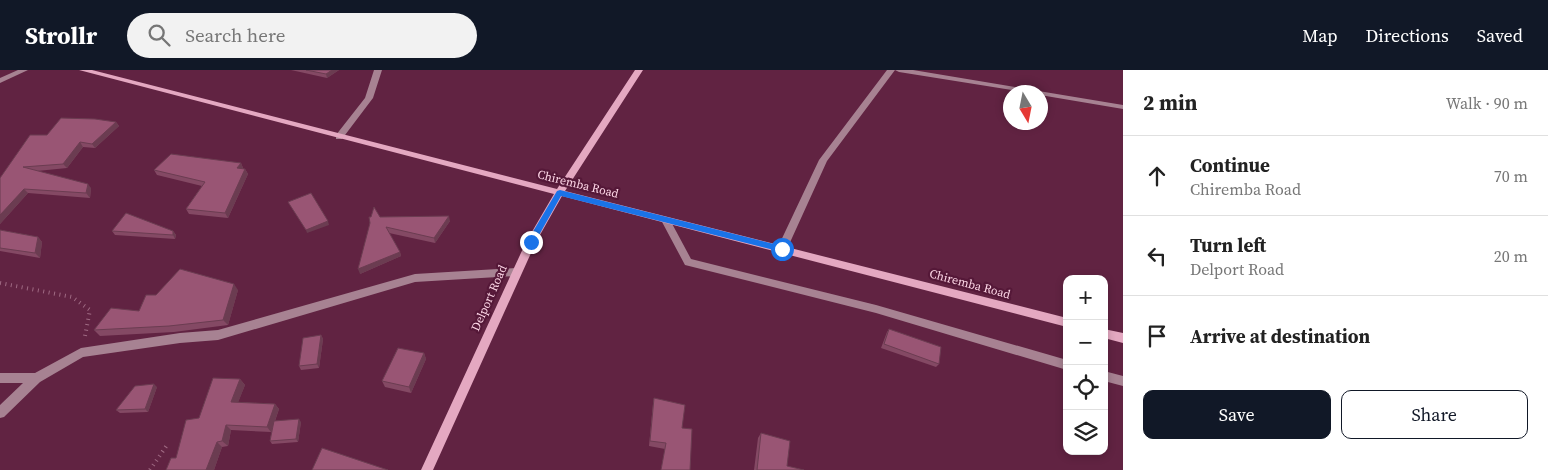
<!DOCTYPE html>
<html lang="en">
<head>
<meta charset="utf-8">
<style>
	body { margin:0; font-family:"Source Serif 4",serif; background:#f2f2f2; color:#222 }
	.controls { position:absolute; right:15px; bottom:15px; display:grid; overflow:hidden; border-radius:10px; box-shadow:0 2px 8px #0003 }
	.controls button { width:45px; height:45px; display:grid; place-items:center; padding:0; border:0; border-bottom:1px solid #e0e0e0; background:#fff; color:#222; font:25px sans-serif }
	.compass { position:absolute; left:1003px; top:15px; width:45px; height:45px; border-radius:50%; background:#fff; box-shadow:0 2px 8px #0003; rotate:170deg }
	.stop { position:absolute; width:15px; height:15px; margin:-11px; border:4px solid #1a73e8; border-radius:50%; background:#fff }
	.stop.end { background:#1a73e8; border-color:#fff; box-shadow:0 1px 5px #0008 }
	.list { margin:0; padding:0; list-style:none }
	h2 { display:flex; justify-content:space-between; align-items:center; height:65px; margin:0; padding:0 20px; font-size:21px }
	h2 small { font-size:16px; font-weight:400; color:#767676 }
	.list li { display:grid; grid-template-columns:32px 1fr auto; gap:15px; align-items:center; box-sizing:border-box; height:80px; padding:0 20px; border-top:1px solid #e0e0e0 }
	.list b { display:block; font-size:19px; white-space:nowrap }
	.list p { margin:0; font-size:16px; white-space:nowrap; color:#767676 }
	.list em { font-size:16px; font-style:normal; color:#767676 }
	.actions { display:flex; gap:10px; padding:15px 20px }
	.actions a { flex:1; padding:11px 0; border:1px solid #111827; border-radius:10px; text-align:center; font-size:18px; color:#111827 }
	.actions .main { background:#111827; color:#fff }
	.icon { flex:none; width:28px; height:28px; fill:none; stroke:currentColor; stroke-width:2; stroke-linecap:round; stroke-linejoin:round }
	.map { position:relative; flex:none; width:1123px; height:400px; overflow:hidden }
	header { display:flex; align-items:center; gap:30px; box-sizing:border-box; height:70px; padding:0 25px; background:#111827; color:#fff }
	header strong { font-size:24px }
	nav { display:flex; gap:28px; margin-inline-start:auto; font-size:18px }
	.search { width:350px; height:45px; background:#f2f2f2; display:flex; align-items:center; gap:12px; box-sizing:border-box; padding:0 18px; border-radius:28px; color:#767676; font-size:19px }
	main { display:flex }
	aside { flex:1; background:#fff }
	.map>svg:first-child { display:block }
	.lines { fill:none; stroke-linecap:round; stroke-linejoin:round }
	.path { stroke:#9f6a83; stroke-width:4; stroke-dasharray:1 4.5; stroke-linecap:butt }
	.lane { fill:#a78292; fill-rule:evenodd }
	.street { fill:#a78292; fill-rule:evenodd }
	.secondary { fill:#e4a8c1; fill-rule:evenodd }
	.wall { fill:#844964 }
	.shaded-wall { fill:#6b3c51 }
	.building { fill:#995574; stroke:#6b3c51 }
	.route { fill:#1a73e8 }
	.labels { text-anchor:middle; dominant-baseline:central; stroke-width:4.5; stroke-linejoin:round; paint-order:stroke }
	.street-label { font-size:12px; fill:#fed7e7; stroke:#551838 }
</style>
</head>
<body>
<header>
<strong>Strollr</strong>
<div class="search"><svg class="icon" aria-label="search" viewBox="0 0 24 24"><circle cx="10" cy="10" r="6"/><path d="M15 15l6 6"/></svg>Search here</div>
<nav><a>Map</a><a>Directions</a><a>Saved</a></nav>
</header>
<main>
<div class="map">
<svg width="1123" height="400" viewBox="0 0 1123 400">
	<rect width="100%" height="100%" fill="#612342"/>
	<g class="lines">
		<g class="path">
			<path d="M0,213L72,227L90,240L85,266"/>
			<path d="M150,400L167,375"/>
		</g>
		<g class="lane">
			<path d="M374,0H382L373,28L342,69H336V65L365,28Z"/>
			<path d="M887,0H895L827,91L787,179L785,182H779L777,179L819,90Z"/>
			<path d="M895,0H913L1123,35V39L1040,25V22H1024L899,2Z"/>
			<path d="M516,198L520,199L521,202L520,205L516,206L415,212L218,270L180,273L83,287L40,312L4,347L0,348V335L23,313H0V303H35L81,278L180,263L218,260L415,204Z"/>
		</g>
		<g class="street">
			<path d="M18,0H28L0,13V8Z"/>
			<path d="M666,147L669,148L691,189L876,235L1067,290V300L876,243L685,195L661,150Z"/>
			<path d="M1104,301L1123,306V316L1104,311Z"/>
		</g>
		<g class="secondary">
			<path d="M79,0H92L557,119L635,0H643L565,121L1067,248V257L562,126L536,172L433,400H421L526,172L554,124Z"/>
			<path d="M1104,259L1123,263V273L1104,268Z"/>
		</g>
	</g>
	<g class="wall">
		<path d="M291,0H339L327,8Z"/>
		<path d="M116,52L119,56L95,78L83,77L67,98L37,101L91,118L90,128L28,123L0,154V108L47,65Z"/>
		<path d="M241,93L243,98V99H245L248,104L228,148L189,144L186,139L202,116L157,105L154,100Z"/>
		<path d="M371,147H380L450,151L435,173L389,163L400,182L401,186L360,204Z"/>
		<path d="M0,160L38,167L42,172L40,188L0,181Z"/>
		<path d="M112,161H173L176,165L175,169L115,165Z"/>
		<path d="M238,220L228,255L174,262L100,266L94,260L139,241Z"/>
		<path d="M889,259L939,294L936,297L881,278L887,262Z"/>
		<path d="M321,265L323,269L319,298L301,300L299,296Z"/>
		<path d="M424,283L426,289L411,323L385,317L382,311Z"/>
		<path d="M240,309L245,315L238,332L275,334L279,339L275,351L301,352L298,372L272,374L270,371L272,359L271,362L231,360L228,376L222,377L214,400H166Z"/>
		<path d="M157,317L148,342L120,343L116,340Z"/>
		<path d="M654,328L682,358L690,400H661L665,379L649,376L653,334Z"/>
		<path d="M761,363L787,396L804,400H754L758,368Z"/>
	</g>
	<g class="shaded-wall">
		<path d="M332,0H339L327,8L326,4Z"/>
		<path d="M116,52L119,56L95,78L92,74Z"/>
		<path d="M80,72L83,77L67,98L63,94Z"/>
		<path d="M241,93L243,98L240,103L237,98Z"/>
		<path d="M245,99L248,104L228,148L225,143Z"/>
		<path d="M88,114L91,118L90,128L86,123Z"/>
		<path d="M24,119L28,123L0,154V145Z"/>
		<path d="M449,146L450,151L435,173L434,168Z"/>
		<path d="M328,151L329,155L307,163L306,160Z"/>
		<path d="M173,161L176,165L175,169L173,165Z"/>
		<path d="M38,167L42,172L40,188L35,183Z"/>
		<path d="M400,182L401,186L360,204L358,199Z"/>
		<path d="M234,214L238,220L228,255L223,250Z"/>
		<path d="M321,265L323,269L319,298L317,294Z"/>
		<path d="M424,283L426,289L411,323L409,317Z"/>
		<path d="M240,309L245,315L236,338L231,332Z"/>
		<path d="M154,314L157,317L148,342L145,339Z"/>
		<path d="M275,334L279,339L271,362L267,357Z"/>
		<path d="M299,349L301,352L298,372L296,369Z"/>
		<path d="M226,355L231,360L228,376L222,371Z"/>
		<path d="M217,372L222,377L214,400H206Z"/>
	</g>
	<g class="building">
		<path d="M306,0H332L326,4Z"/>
		<path d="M61,48L95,49L116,52L92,74L80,72L63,94L23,97L88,114L86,123L24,119L0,145V108L30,65H47Z"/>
		<path d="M171,84L241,93L237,98L245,99L225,143L186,139L205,112L154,100Z"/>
		<path d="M311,123L328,151L306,160L288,132Z"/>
		<path d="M374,137L380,147L449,146L434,168L386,157L400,182L358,199L370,153L369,147H371Z"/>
		<path d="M126,143L173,161V165L112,161Z"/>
		<path d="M0,160L38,167L35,183L0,178Z"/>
		<path d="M180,199L234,214L223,250L169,256L94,260L111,238L139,241L146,225H156Z"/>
		<path d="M889,259L941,277L939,294L884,274Z"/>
		<path d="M321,265L317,294L299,296L303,268Z"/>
		<path d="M398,278L424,283L409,317L382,311Z"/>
		<path d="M213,308L240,309L231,332L275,334L267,357L226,355L222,371L217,372L206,400H166L171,388H176L186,350L199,348Z"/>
		<path d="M154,314L145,339L116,340L135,316Z"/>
		<path d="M654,328L685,335L682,358L692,359L690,400H661L666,373L650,371Z"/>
		<path d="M299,349L296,369L270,371L274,351Z"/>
		<path d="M761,363L790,371L787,396L804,400H757Z"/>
		<path d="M322,378L388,400H312Z"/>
	</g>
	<path class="route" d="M560,120L782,176L786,179L782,182L561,126L534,174H528V170L557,121Z"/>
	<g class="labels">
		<g class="street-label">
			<text transform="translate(578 114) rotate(14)">Chiremba Road</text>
			<text transform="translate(970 214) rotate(15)">Chiremba Road</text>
			<text transform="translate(489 228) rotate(-66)">Delport Road</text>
		</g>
	</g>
</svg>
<div class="controls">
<button>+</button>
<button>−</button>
<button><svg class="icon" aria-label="locate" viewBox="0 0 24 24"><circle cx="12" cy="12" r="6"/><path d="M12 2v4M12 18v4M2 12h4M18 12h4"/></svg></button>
<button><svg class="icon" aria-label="layers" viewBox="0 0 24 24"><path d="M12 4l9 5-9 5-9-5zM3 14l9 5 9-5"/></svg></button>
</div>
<svg class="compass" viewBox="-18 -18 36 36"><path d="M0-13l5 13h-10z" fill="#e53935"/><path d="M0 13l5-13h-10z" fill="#767676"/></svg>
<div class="stop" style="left:782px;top:179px"></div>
<div class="stop end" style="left:531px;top:172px"></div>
</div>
<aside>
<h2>2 min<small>Walk · 90 m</small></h2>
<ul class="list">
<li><svg class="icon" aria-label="ahead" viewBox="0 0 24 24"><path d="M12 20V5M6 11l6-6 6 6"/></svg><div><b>Continue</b><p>Chiremba Road</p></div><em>70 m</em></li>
<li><svg class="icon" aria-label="left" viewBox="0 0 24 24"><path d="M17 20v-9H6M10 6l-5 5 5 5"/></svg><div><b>Turn left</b><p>Delport Road</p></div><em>20 m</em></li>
<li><svg class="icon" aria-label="arrive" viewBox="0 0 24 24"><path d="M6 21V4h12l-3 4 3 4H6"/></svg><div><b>Arrive at destination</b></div></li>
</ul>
<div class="actions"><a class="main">Save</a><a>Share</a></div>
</aside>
</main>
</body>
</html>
